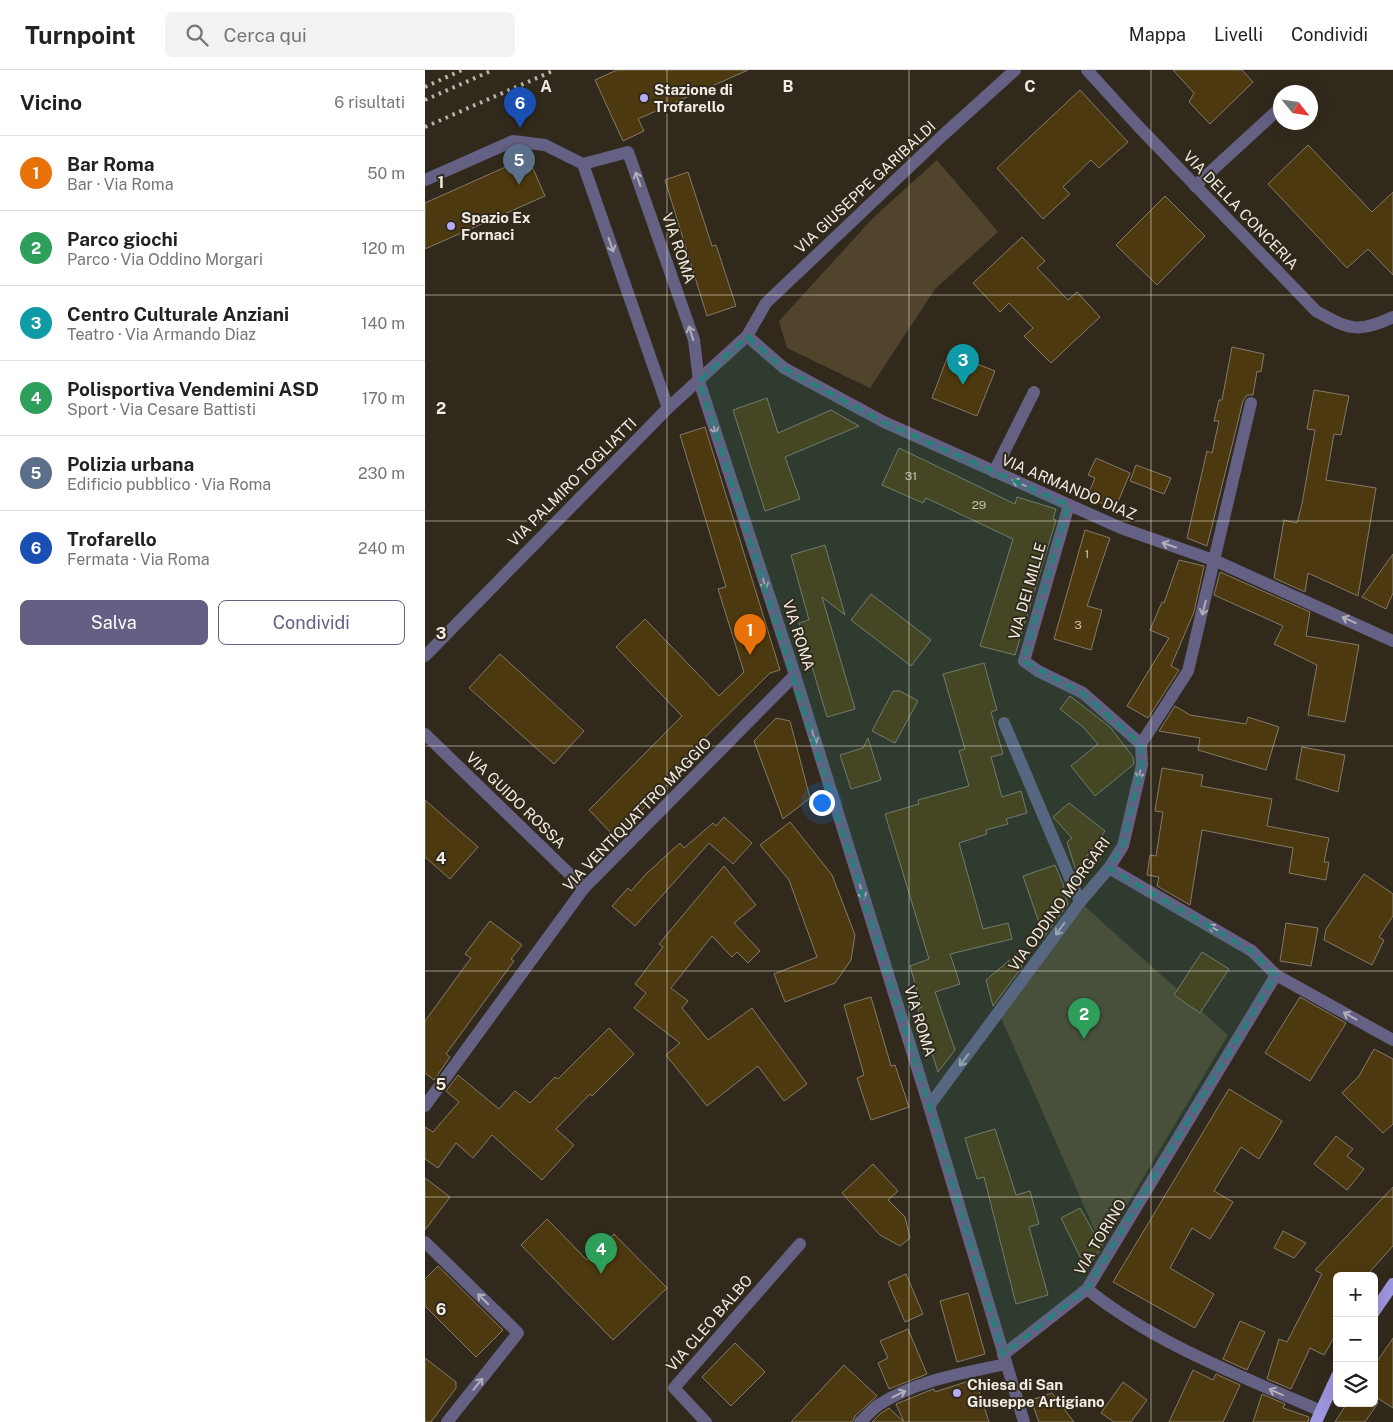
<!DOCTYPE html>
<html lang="it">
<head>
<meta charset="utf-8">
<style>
	body { margin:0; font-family:"Public Sans",sans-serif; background:#f2f2f2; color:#222 }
	.controls { position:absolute; right:15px; bottom:15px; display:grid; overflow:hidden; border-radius:8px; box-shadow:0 5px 20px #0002 }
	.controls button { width:45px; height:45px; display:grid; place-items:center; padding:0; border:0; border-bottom:1px solid #e0e0e0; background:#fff; color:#222; font:25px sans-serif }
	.compass { position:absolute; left:848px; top:15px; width:45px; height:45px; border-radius:50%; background:#fff; box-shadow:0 5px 20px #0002; rotate:120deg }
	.you { position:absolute; left:396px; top:732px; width:18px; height:18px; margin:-12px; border:4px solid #fff; border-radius:50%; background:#1a73e8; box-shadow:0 0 0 8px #1a73e833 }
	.badge { display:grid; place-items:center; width:32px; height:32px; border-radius:50%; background:#646083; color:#fff; font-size:16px; font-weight:700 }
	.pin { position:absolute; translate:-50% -41px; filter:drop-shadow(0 1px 2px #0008) }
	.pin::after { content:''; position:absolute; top:26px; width:18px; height:15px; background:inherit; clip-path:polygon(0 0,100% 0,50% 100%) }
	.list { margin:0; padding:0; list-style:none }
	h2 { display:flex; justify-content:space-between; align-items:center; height:65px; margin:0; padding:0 20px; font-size:21px }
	h2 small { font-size:16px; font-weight:400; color:#767676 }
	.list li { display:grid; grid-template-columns:32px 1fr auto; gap:15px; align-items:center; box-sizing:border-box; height:75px; padding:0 20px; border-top:1px solid #e0e0e0 }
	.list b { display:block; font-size:19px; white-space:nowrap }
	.list p { margin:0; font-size:16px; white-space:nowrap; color:#767676 }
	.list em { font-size:16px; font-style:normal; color:#767676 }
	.actions { display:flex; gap:10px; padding:15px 20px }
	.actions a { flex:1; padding:11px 0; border:1px solid #646083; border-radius:8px; text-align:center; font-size:18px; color:#646083 }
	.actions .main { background:#646083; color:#fff }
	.icon { flex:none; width:28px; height:28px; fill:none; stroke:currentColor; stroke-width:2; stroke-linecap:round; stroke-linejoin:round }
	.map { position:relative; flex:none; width:968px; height:1352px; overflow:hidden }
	header { display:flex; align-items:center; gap:30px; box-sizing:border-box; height:70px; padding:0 25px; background:#fff; border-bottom:1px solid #e0e0e0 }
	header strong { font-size:24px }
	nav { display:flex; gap:28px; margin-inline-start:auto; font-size:18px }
	.search { width:350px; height:45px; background:#f2f2f2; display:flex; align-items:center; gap:12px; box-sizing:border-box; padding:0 18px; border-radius:8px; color:#767676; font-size:19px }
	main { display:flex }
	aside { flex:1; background:#fff }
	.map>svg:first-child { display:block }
	.green { fill:#50442d }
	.building { fill:#4d390f; stroke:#837a6a }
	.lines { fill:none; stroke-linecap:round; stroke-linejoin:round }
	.minor { stroke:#646184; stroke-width:12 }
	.major { stroke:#9e96de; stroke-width:12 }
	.rail { stroke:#bab5aa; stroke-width:4; stroke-dasharray:2.5 5; stroke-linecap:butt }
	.oneway { stroke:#b2aeb9 }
	.marked { fill:#26827a; fill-opacity:0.2; stroke:#26827a; stroke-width:4; stroke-dasharray:10 6; stroke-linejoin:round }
	.grid { fill:none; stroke:#f2ede4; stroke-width:1; stroke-opacity:0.55 }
	.poi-dot { fill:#b4acf9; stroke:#312a1c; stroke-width:2 }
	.labels { text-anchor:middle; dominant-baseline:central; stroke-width:4; stroke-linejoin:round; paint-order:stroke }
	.number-label { font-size:12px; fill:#c9c0af }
	.poi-label { font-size:15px; font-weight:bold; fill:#f2ede4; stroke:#312a1c; text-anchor:start }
	.street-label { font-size:15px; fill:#f2ede4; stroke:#312a1c }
	.grid-label { font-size:16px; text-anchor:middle; font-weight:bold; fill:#f2ede4; stroke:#312a1c; stroke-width:4; stroke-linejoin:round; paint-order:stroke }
</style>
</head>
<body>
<header>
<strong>Turnpoint</strong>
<div class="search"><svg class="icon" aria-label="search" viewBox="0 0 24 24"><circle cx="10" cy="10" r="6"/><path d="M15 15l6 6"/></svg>Cerca qui</div>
<nav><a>Mappa</a><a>Livelli</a><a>Condividi</a></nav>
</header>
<main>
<aside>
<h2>Vicino<small>6 risultati</small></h2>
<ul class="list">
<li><span class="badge" style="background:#e8710a">1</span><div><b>Bar Roma</b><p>Bar · Via Roma</p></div><em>50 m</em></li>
<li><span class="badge" style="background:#2e9e5b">2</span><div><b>Parco giochi</b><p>Parco · Via Oddino Morgari</p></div><em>120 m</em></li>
<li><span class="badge" style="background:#0f9aa8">3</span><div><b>Centro Culturale Anziani</b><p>Teatro · Via Armando Diaz</p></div><em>140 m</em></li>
<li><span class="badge" style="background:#2e9e5b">4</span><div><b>Polisportiva Vendemini ASD</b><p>Sport · Via Cesare Battisti</p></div><em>170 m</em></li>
<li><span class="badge" style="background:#5c6f8a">5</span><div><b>Polizia urbana</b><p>Edificio pubblico · Via Roma</p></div><em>230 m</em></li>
<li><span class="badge" style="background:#1a4fb4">6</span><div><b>Trofarello</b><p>Fermata · Via Roma</p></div><em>240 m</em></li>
</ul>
<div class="actions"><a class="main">Salva</a><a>Condividi</a></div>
</aside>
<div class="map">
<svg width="968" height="1352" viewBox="0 0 968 1352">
	<rect width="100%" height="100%" fill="#312a1c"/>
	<g class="green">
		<path d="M512,90L573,162L510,219L445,318L362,278L354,251L448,148Z"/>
		<path d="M655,832L803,965L677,1177L574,943Z"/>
	</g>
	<g class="building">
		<path d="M192,0H323L213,49L219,61L198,71L170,10Z"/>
		<path d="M748,0H817L828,12L785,54L764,32L769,23Z"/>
		<path d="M655,20L703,72L674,98L666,90L638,117L645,124L618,149L572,98Z"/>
		<path d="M883,75L947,142L968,122V205L943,179L922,198L843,114Z"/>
		<path d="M103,87L120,126L0,179V133Z"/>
		<path d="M263,102L287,176L291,175L311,236L282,246L240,110Z"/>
		<path d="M740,126L780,166L732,215L691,175Z"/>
		<path d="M597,167L620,191L612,198L643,230L652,222L675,247L626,293L599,266L608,258L584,233L575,242L548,213Z"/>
		<path d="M807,277L839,284L836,302L832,301L828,325H822L818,331L782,476L762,468L782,381L787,383L794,351H789L794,330H797Z"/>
		<path d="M524,283L570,301L552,346L507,328Z"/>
		<path d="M889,320L924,326L916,365L909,364L901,410L951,418L933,526L883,503L880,522L849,508L859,450L872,453L877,434L890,360L882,359Z"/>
		<path d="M342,328L353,363L406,340L434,356L360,387L375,429L340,441L308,340Z"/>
		<path d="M280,357L355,600L345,603L258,689L263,694L190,767L164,740L257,646L191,577L220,549L294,626L319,602L293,519L301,517L255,365Z"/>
		<path d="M474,378L590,434L592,427L631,439L628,449L631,450L590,585L555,576L588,469L501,428L498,433L457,415Z"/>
		<path d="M671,388L705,403L690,439L662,427L670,408L663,405Z"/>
		<path d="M711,395L746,408L739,424L705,411Z"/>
		<path d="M660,460L685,468L662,536L677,540L666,580L629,569Z"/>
		<path d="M400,475L420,545L397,527L430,639L402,647L374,553L384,550L366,485Z"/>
		<path d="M968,484V523L961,539L937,527Z"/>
		<path d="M754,490L779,496L769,542L746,596L754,600L723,648L702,636L744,568L725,560L737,532L739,533Z"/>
		<path d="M795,502L885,542L881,566L934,575L920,652L883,645L892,595L849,574L858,556L789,525Z"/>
		<path d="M446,524L506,570L486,596L426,550Z"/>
		<path d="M75,584L159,661L129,694L44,618Z"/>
		<path d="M559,593L572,640L566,642L578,684L566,687L577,727L596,721L602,743L581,749L583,754L561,760L562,764L534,773L558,859L583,853L587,869L525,884L535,914L510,922L530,980L513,1002L493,939L497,937L485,896L504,889L460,744L494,734L493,730L544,716L534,681L540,679L518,604Z"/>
		<path d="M468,621H475L493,631L470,673L447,661Z"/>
		<path d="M645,626L685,657L708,687L709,694L670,726L646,696L673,674L658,657L635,639Z"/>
		<path d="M750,636L765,645L821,654L823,647L854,657L841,700L773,680L775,668L734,661Z"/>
		<path d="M351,648L365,651L385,728L358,749L329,671Z"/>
		<path d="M443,668L456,710L426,719L415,685L438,678Z"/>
		<path d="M877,677L920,685L913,722L871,709Z"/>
		<path d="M737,698L778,705L776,716L847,729L842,756L904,768L899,792H904L901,810L864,803L868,778L777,760L765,835L732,816L734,807L722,805L725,785L731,786L738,742L730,741Z"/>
		<path d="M0,730L53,777L25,809L0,787Z"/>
		<path d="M644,733L680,761L651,801L642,772L647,768L628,747Z"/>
		<path d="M299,747L327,773L308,794L284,773L210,856L187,836L203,818L206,821L221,804L255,773L259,778L288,753L291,756Z"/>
		<path d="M365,752L407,805L430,865L426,890L410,913L360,932L349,904L392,887L364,810L335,775Z"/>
		<path d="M630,795L639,816L638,818L643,834L619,867L598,806Z"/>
		<path d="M299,796L331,835L309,853L335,881L323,893L312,882L307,887L287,866L246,918L263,931L257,938L283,970L327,938L382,1014L359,1031L333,996L282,1036L241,985L255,973L209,938L221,923L210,914L238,877L234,874Z"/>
		<path d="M939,804L968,824V846L954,867L959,870L947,895L899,870L901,859Z"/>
		<path d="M65,851L97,875L86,889L89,891L21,984L25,987L9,1010L0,1003V951L46,888L40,884Z"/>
		<path d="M861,853L893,858L886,896L855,891Z"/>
		<path d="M777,882L804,899L775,943L749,925Z"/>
		<path d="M592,884L597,897L568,936L561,910Z"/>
		<path d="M446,927L466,996L470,995L484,1037L446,1050L432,1008L439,1005L419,935Z"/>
		<path d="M875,927L921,953L885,1011L840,983Z"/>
		<path d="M184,958L209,984L167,1026L165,1024L131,1059L149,1075L117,1110L67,1065L48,1088L31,1073L13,1098L0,1089V1057L8,1062L34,1032L21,1021L33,1005L74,1039L90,1021L105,1033L130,1007L133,1009Z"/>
		<path d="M949,979L968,989V1054L958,1063L917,1023L934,1006Z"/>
		<path d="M804,1019L857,1051L834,1089L816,1077L789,1121L808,1132L785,1169L767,1158L745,1198L789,1224L770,1258L688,1212Z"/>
		<path d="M570,1059L591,1125L605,1121L614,1154L604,1157L623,1225L591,1234L559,1107L552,1109L540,1068Z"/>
		<path d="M911,1066L928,1079L922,1086L939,1099L922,1120L889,1094Z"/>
		<path d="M448,1094L473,1121L463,1130L480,1147L485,1168L475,1176L455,1165L417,1123Z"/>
		<path d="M0,1108L25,1127L0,1160Z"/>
		<path d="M968,1117V1176L941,1206H912V1262L899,1285L885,1278L866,1319L842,1309L854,1269L862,1272L897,1204L890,1200Z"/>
		<path d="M655,1138L677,1177L661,1199L636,1148Z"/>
		<path d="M122,1149L162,1190L189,1164L242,1218L188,1270L96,1175Z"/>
		<path d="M858,1161L881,1173L869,1188L849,1178Z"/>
		<path d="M13,1196L78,1260L51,1287L0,1236V1209Z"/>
		<path d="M481,1204L498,1244L480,1252L463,1212Z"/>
		<path d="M543,1223L560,1284L532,1292L515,1231Z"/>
		<path d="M815,1251L840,1262L822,1300L798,1289Z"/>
		<path d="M483,1259L502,1304L464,1319L453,1293L463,1288L455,1271Z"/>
		<path d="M968,1268V1338L949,1326V1296Z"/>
		<path d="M310,1273L340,1302L306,1336L277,1307Z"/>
		<path d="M0,1288L31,1312V1318L6,1352H0Z"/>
		<path d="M419,1295L452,1326L430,1346L427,1352H366Z"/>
		<path d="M768,1300L788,1310L791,1304L815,1315L798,1352H744Z"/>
		<path d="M550,1309L564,1352H479L471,1334L503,1321L509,1319L510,1322Z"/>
		<path d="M698,1312L722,1330L706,1352H689L676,1343Z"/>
		<path d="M627,1323L649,1352H614L606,1330Z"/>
		<path d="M837,1324L860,1334L858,1338L884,1347L883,1352H828Z"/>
		<path d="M922,1333H953L940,1352H910Z"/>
		<path d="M464,1338L479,1352H447L455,1344Z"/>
	</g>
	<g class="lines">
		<g class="minor">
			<path d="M662,0L713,56L891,241C923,259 933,264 968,247"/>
			<path d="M0,110L88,71L120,75L158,94"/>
			<path d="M770,116L856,37"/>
			<path d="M322,266L359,298L459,352L696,458L791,491L968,571"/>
			<path d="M243,338L158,94L203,82L269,270L274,311L370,605L504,1036L599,1352"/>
			<path d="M569,402L609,322"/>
			<path d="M644,435L599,591L613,601L658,623L716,674"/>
			<path d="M0,586L243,338L322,266L341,233L517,66L590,0"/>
			<path d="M579,653L655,832"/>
			<path d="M0,664L159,818"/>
			<path d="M684,798L827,881L851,905L968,970"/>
			<path d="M0,1036L159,818L370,605"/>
			<path d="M504,1036L655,832L684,798L698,776L717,695L716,674L763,601L826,333"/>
			<path d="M0,1172L93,1263L22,1352"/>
			<path d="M662,1219C730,1274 816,1306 896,1341"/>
			<path d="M578,1285L662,1219L851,905"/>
			<path d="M281,1352L249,1318L375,1174"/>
			<path d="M435,1352C442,1346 448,1338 455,1334C492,1310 539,1303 581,1294"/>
		</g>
		<g class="major">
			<path d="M949,1242L968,1214"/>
			<path d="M891,1352L912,1306"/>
		</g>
		<g class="rail">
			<path d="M0,17L37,0"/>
			<path d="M0,30L68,0"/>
			<path d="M0,57L130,0"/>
		</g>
	</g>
	<defs><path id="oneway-shaft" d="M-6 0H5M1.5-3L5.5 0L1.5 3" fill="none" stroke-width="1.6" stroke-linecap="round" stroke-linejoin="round" transform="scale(1.25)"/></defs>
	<g class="oneway">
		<use href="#oneway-shaft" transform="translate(213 109) rotate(-109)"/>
		<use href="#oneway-shaft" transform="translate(186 175) rotate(71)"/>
		<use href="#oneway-shaft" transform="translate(266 263) rotate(-108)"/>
		<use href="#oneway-shaft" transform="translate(289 357) rotate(72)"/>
		<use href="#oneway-shaft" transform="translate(594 413) rotate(-156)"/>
		<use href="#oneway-shaft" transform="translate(744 475) rotate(-161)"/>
		<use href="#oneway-shaft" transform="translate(339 512) rotate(72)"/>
		<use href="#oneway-shaft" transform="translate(779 538) rotate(104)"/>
		<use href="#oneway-shaft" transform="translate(924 550) rotate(-156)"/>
		<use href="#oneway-shaft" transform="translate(389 667) rotate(73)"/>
		<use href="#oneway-shaft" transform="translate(715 702) rotate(102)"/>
		<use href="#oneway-shaft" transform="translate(437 822) rotate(73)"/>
		<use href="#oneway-shaft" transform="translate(635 859) rotate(126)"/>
		<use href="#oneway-shaft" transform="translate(790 859) rotate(-150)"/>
		<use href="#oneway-shaft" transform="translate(925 946) rotate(-151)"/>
		<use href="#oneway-shaft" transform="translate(539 990) rotate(127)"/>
		<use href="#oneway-shaft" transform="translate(58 1229) rotate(-135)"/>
		<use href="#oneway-shaft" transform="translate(53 1314) rotate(-51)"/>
		<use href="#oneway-shaft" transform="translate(851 1322) rotate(-156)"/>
		<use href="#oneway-shaft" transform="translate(474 1324) rotate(-26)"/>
	</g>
	<path class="marked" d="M322,266L359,298L459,352L644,435L599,591L658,623L716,674L717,695L698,776L684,798L827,881L851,905L662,1219L578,1285L504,1036L274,311Z"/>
	<path class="grid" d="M242,0V1352M484,0V1352M726,0V1352M0,225H968M0,451H968M0,676H968M0,901H968M0,1127H968"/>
	<g class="poi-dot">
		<circle cx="219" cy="28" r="5"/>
		<circle cx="26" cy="156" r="5"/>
		<circle cx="532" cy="1323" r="5"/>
	</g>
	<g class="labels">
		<g class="number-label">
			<text x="486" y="406">31</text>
			<text x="554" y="435">29</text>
			<text x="662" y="484">1</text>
			<text x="653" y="555">3</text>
		</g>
		<g class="poi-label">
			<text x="229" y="19">Stazione di<tspan x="229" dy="17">Trofarello</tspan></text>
			<text x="36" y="147">Spazio Ex<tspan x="36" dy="17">Fornaci</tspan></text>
			<text x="542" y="1314">Chiesa di San<tspan x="542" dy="17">Giuseppe Artigiano</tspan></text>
		</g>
		<g class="street-label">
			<text transform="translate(440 117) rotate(-43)">VIA GIUSEPPE GARIBALDI</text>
			<text transform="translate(816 140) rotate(46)">VIA DELLA CONCERIA</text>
			<text transform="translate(254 178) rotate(71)">VIA ROMA</text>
			<text transform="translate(147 412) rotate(-45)">VIA PALMIRO TOGLIATTI</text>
			<text transform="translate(644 417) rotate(23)">VIA ARMANDO DIAZ</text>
			<text transform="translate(602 521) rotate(-74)">VIA DEI MILLE</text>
			<text transform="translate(374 565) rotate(72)">VIA ROMA</text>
			<text transform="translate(91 730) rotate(44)">VIA GUIDO ROSSA</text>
			<text transform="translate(212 744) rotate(-46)">VIA VENTIQUATTRO MAGGIO</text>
			<text transform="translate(634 834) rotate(-54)">VIA ODDINO MORGARI</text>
			<text transform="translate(495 951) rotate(73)">VIA ROMA</text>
			<text transform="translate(675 1167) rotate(-59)">VIA TORINO</text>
			<text transform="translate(284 1253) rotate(-49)">VIA CLEO BALBO</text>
		</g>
	</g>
	<g class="grid-label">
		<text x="121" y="22">A</text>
		<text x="363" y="22">B</text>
		<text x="605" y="22">C</text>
		<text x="16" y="118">1</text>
		<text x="16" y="344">2</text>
		<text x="16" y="569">3</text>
		<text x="16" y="794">4</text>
		<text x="16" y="1020">5</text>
		<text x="16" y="1245">6</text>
	</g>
</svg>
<div class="controls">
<button>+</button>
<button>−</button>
<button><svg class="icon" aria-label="layers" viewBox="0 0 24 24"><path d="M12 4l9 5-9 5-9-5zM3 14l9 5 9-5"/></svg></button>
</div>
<svg class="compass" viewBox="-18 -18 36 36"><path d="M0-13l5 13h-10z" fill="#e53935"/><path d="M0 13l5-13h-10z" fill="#767676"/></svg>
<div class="you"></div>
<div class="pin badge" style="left:325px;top:585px;background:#e8710a">1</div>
<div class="pin badge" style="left:659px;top:969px;background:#2e9e5b">2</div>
<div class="pin badge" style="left:538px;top:315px;background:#0f9aa8">3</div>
<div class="pin badge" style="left:176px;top:1204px;background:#2e9e5b">4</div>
<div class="pin badge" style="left:94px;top:115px;background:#5c6f8a">5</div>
<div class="pin badge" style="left:95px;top:58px;background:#1a4fb4">6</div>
</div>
</main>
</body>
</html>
